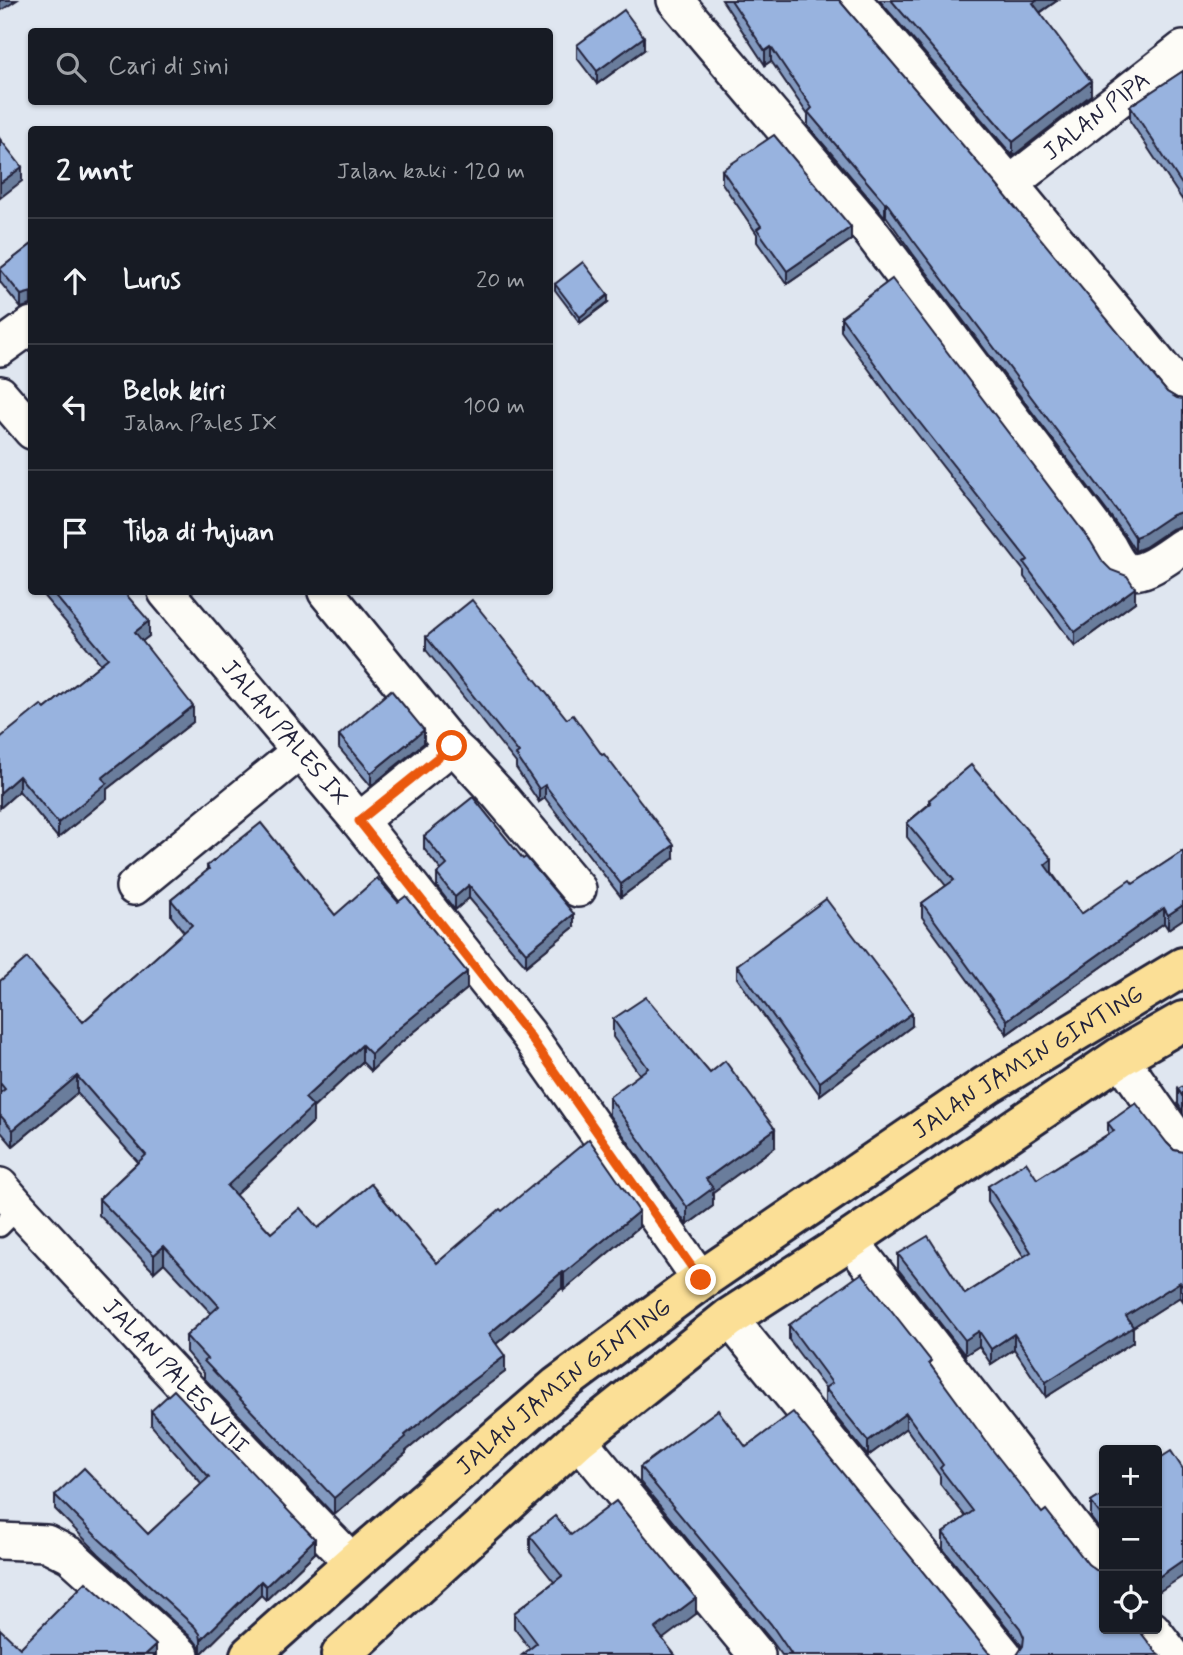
<!DOCTYPE html>
<html lang="id">
<head>
<meta charset="utf-8">
<style>
	body { margin:0; font-family:Mynerve,sans-serif; background:#242831; color:#f1f3f6 }
	.controls { position:absolute; right:21px; bottom:21px; display:grid; overflow:hidden; border-radius:7px; box-shadow:0 2px 5px #0004 }
	.controls button { width:63px; height:63px; display:grid; place-items:center; padding:0; border:0; border-bottom:2px solid #363941; background:#171b24; color:#f1f3f6; font:35px sans-serif }
	.stop { position:absolute; width:21px; height:21px; margin:-16px; border:5px solid #ea580c; border-radius:50%; background:#fff }
	.stop.end { background:#ea580c; border-color:#fff; box-shadow:0 2px 7px #0008 }
	.list { margin:0; padding:0; list-style:none }
	h2 { display:flex; justify-content:space-between; align-items:center; height:91px; margin:0; padding:0 28px; font-size:30px }
	h2 small { font-size:23px; font-weight:400; color:#9ea1a6 }
	.list li { display:grid; grid-template-columns:46px 1fr auto; gap:21px; align-items:center; box-sizing:border-box; height:126px; padding:0 28px; border-top:2px solid #363941 }
	.list b { display:block; font-size:26px; white-space:nowrap }
	.list p { margin:0; font-size:23px; white-space:nowrap; color:#9ea1a6 }
	.list em { font-size:23px; font-style:normal; color:#9ea1a6 }
	.icon { flex:none; width:38px; height:38px; fill:none; stroke:currentColor; stroke-width:2; stroke-linecap:round; stroke-linejoin:round }
	.map { position:relative; flex:none; width:1183px; height:1655px; overflow:hidden }
	.search { position:absolute; background:#171b24; box-shadow:0 2px 5px #0004; left:28px; top:28px; width:525px; height:77px; display:flex; align-items:center; gap:18px; box-sizing:border-box; padding:0 24px; border-radius:7px; color:#9ea1a6; font-size:26px }
	.panel { position:absolute; background:#171b24; box-shadow:0 2px 5px #0004; left:28px; top:126px; width:525px; height:469px; border-radius:7px }
	.map>svg:first-child { display:block }
	.lines { fill:none; stroke-linecap:round; stroke-linejoin:round }
	.service-casing { stroke:#22223b; stroke-width:23 }
	.minor-casing { stroke:#22223b; stroke-width:40 }
	.trunk-casing { stroke:#22223b; stroke-width:44 }
	.service { stroke:#fdfcf7; stroke-width:18 }
	.minor { stroke:#fdfcf7; stroke-width:35 }
	.trunk { stroke:#fbdf96; stroke-width:38 }
	.wall { fill:#839ac0; stroke:#22223b; stroke-width:2 }
	.shaded-wall { fill:#6a7d9c; stroke:#22223b; stroke-width:2 }
	.building { fill:#98b3df; stroke:#22223b; stroke-width:2 }
	.route { stroke:#ea580c; stroke-width:9 }
	.labels { text-anchor:middle; dominant-baseline:central; stroke-width:7; stroke-linejoin:round; paint-order:stroke }
	.street-label { font-size:24px; fill:#22223b; stroke:#fdfcf7 }
</style>
</head>
<body>
<div class="map">
<svg width="1183" height="1655" viewBox="0 0 1183 1655">
	<rect width="100%" height="100%" fill="#dfe6f0"/>
	<filter id="ink" filterUnits="userSpaceOnUse"><feTurbulence type="fractalNoise" baseFrequency=".0143" numOctaves="2"/><feDisplacementMap in="SourceGraphic" scale="14" xChannelSelector="R" yChannelSelector="G"/><feConvolveMatrix kernelMatrix="1 2 1 2 8 2 1 2 1" color-interpolation-filters="sRGB"/></filter>
	<g filter="url(#ink)">
		<g class="lines">
			<g class="service-casing">
				<path id="service" d="M0,1227L19,1208"/>
			</g>
			<g class="minor-casing">
				<g id="minor">
					<path d="M675,0L867,227L1108,546C1112,553 1117,564 1124,569C1140,580 1169,555 1183,546"/>
					<path d="M853,0L1010,184L1183,393"/>
					<path id="s1" d="M1010,184L1183,49"/>
					<path d="M0,348L32,325"/>
					<path d="M0,394L32,431"/>
					<path id="s2" d="M166,592L359,821L528,1034L701,1280"/>
					<path d="M326,592L452,746"/>
					<path d="M359,821L452,746L463,756L499,795L578,889"/>
					<path d="M134,887L300,751"/>
					<path d="M1120,1057L1183,1147"/>
					<path id="s3" d="M0,1186L19,1208L245,1451L353,1563"/>
					<path d="M850,1240L1104,1567"/>
					<path d="M729,1318L1004,1655"/>
					<path d="M578,1439L757,1655"/>
					<path d="M0,1541L46,1543L70,1555L181,1655"/>
					<path d="M1152,1629L1172,1655"/>
				</g>
			</g>
			<g class="trunk-casing">
				<g id="trunk">
					<path id="s4" d="M250,1655L353,1563L558,1386L701,1280L987,1085L1183,967"/>
					<path d="M341,1655L578,1439L729,1318L850,1240L1120,1057L1183,1021"/>
				</g>
			</g>
			<use href="#service" class="service"/>
			<use href="#minor" class="minor"/>
			<use href="#trunk" class="trunk"/>
		</g>
		<g class="wall">
			<path d="M722,0H839L1167,392L1177,398L1183,399V526H1181L1172,529L1145,547L1135,551L1124,534L913,254L886,216L885,217L808,126V115L771,61L765,65Z"/>
			<path d="M879,0H1058L1040,13L1091,95L1013,156Z"/>
			<path d="M577,45L644,50L597,84L577,58Z"/>
			<path d="M1183,71V201L1130,121V106Z"/>
			<path d="M722,170L851,240L787,284L757,242V234L722,183Z"/>
			<path d="M32,244V305L21,308L0,282V269Z"/>
			<path d="M555,284L608,302L580,323L555,290Z"/>
			<path d="M841,317L1103,562L1135,602L1075,646L1024,577V571L894,404L841,331Z"/>
			<path d="M41,592H124L149,636L142,641L193,722L107,789V798L58,838L19,791L0,808L45,709L101,664L41,593Z"/>
			<path d="M426,637L674,858L621,897L545,798L539,802L516,768V763L426,650Z"/>
			<path d="M339,735L424,743L371,786L339,748Z"/>
			<path d="M929,800L1052,873L1081,914L1133,884L1183,851V919L1168,929L1164,923L1007,1034L922,917V903L946,886L907,837V823L929,804Z"/>
			<path d="M424,836L574,927L526,966L469,898L455,910L437,887V874L441,870L424,849Z"/>
			<path d="M207,866L335,915L467,989L398,1045L371,1071L362,1062L313,1108V1122L235,1195L271,1233L318,1228L437,1263L502,1211L639,1227L564,1290L562,1288L496,1344L505,1372L461,1405L406,1451V1453L334,1515L204,1378V1373L186,1352V1336L211,1313L164,1263L154,1272L99,1215V1199L138,1162L77,1093L13,1146L0,1131V981L83,1022L184,932L171,916V900L207,871Z"/>
			<path d="M737,965L912,1026L820,1095L737,978Z"/>
			<path d="M613,1019L710,1073L775,1147L713,1192V1206L687,1225L609,1115V1097L640,1075L613,1037Z"/>
			<path d="M1178,1089L1183,1097V1112L1178,1104Z"/>
			<path d="M1108,1123L1167,1143L1174,1150L1183,1152V1301L1180,1297L1133,1327V1342L1046,1397L1014,1349L991,1364L979,1346L965,1355L898,1269V1254L965,1294L1024,1257L988,1201V1186L1037,1179L1108,1134Z"/>
			<path d="M789,1325L931,1366L1104,1629L1156,1652L1022,1648L1020,1643L943,1549V1533L966,1517L940,1484V1476L906,1428L868,1456L825,1404V1388L789,1340Z"/>
			<path d="M151,1411L315,1553L266,1600L261,1595L201,1654L200,1648L194,1640L99,1554L55,1509V1495L148,1534L202,1484L151,1425Z"/>
			<path d="M746,1447L988,1652L992,1655H782L771,1640L640,1482V1467Z"/>
			<path d="M1104,1494V1535L1091,1518V1502Z"/>
			<path d="M571,1535L696,1614L530,1649L514,1628V1613L554,1582L530,1552V1536Z"/>
		</g>
		<g class="shaded-wall">
			<path d="M0,0H17L0,11Z"/>
			<path d="M1038,0H1058L1033,17V3Z"/>
			<path d="M644,37V50L597,84V71Z"/>
			<path d="M771,47V61L765,65V51Z"/>
			<path d="M1091,81V95L1013,156V142Z"/>
			<path d="M22,167V181L0,198V183Z"/>
			<path d="M886,202V216L885,217V203Z"/>
			<path d="M851,227V240L787,284V271Z"/>
			<path d="M31,292V305L21,308V295Z"/>
			<path d="M608,295V302L580,323V317Z"/>
			<path d="M1181,512V526L1172,529L1145,547L1135,551V537L1172,515Z"/>
			<path d="M1135,588V602L1075,646V632Z"/>
			<path d="M149,621V636L135,647V632Z"/>
			<path d="M193,706V722L107,789V798L58,838V823L102,778Z"/>
			<path d="M424,730V743L371,786V773Z"/>
			<path d="M19,776V791L0,808V793Z"/>
			<path d="M545,785V798L539,802V789Z"/>
			<path d="M674,845V858L621,897V884Z"/>
			<path d="M1052,859V873L1045,879V865Z"/>
			<path d="M469,885V898L455,910V897Z"/>
			<path d="M1183,905V919L1168,929V915Z"/>
			<path d="M1164,908V923L1007,1034V1020Z"/>
			<path d="M574,914V927L526,966V953Z"/>
			<path d="M467,972V989L398,1045L371,1071V1054L398,1029Z"/>
			<path d="M912,1013V1026L820,1095V1082Z"/>
			<path d="M362,1045V1062L313,1108V1122L227,1203V1186L305,1098Z"/>
			<path d="M77,1076V1093L13,1146V1130Z"/>
			<path d="M775,1129V1147L713,1192V1206L687,1225V1207L706,1179Z"/>
			<path d="M639,1211V1227L564,1290V1273Z"/>
			<path d="M164,1246V1263L154,1272V1255Z"/>
			<path d="M562,1272V1288L489,1350V1334Z"/>
			<path d="M1180,1282V1297L1133,1327V1342L1046,1397V1382L1126,1316Z"/>
			<path d="M979,1331V1346L965,1355V1340Z"/>
			<path d="M1014,1334V1349L991,1364V1349Z"/>
			<path d="M505,1356V1372L461,1405L406,1451V1453L334,1515V1498L405,1435L461,1389Z"/>
			<path d="M906,1413V1428L868,1456V1441Z"/>
			<path d="M315,1539V1553L266,1600V1586Z"/>
			<path d="M1183,1560V1576L1157,1593V1578Z"/>
			<path d="M261,1581V1595L201,1654V1640Z"/>
			<path d="M696,1598V1614L655,1645V1629Z"/>
			<path d="M156,1645V1655H145Z"/>
		</g>
		<g class="building">
			<path d="M731,0H839L995,183L1167,392L1177,398L1183,399V512H1181L1172,515L1145,533L1135,537L1124,520L913,240L886,202L885,203L808,112L812,108L771,47L765,51Z"/>
			<path d="M891,0H1038L1033,3L1091,81L1013,142Z"/>
			<path d="M624,10L644,37L597,71L577,45Z"/>
			<path d="M1183,71V186L1130,106Z"/>
			<path d="M774,135L851,227L787,271L757,229L761,226L722,170Z"/>
			<path d="M0,139L22,167L0,183Z"/>
			<path d="M32,244V292L21,295L0,269Z"/>
			<path d="M583,262L608,295L580,317L555,284Z"/>
			<path d="M892,279L1091,542L1103,562L1111,570L1127,576L1135,588L1075,632L1024,563L1028,560L894,390L841,317Z"/>
			<path d="M52,592H124L149,621L135,632L193,706L102,778L107,783L58,823L19,776L0,793V738L41,705L45,709L108,658Z"/>
			<path d="M472,600L567,719L573,715L602,755L604,754L674,845L621,884L545,785L539,789L516,755L519,753L426,637Z"/>
			<path d="M391,690L424,730L371,773L339,735Z"/>
			<path d="M971,765L1052,859L1045,865L1081,914L1130,880L1133,884L1183,851V905L1168,915L1164,908L1007,1020L922,903L954,880L907,823L931,803L929,800Z"/>
			<path d="M473,797L523,859L526,857L574,914L526,953L469,885L455,897L437,874L447,865L424,836Z"/>
			<path d="M261,823L335,915L377,878L398,902L406,896L467,972L398,1029L371,1054L362,1045L305,1098L313,1106L227,1186L271,1233L300,1208L318,1228L371,1184L437,1263L500,1209L502,1211L589,1139L639,1211L564,1273L562,1272L489,1334L505,1356L461,1389L405,1435L406,1437L334,1498L204,1361L207,1359L186,1336L219,1306L164,1246L154,1255L99,1199L146,1155L77,1076L13,1130L0,1115V1093L5,1089L0,1083V981L27,958L83,1022L192,925L171,900L209,869L207,866Z"/>
			<path d="M826,899L912,1013L820,1082L737,965Z"/>
			<path d="M646,997L710,1073L725,1061L775,1129L706,1179L713,1188L687,1207L609,1097L648,1068L613,1019Z"/>
			<path d="M1183,1086V1097L1178,1089Z"/>
			<path d="M1136,1103L1167,1143L1174,1150L1183,1152V1286L1180,1282L1126,1316L1133,1327L1046,1382L1014,1334L991,1349L979,1331L965,1340L898,1254L928,1236L965,1294L1031,1252L988,1186L1026,1162L1037,1179L1114,1131L1108,1123Z"/>
			<path d="M862,1273L931,1361L929,1363L994,1452L1042,1513L1046,1510L1088,1564L1096,1570L1104,1571V1629H1138L1156,1652L1160,1655H1017L1023,1646L1024,1637L1020,1628L943,1533L973,1511L940,1468L943,1465L906,1413L868,1441L825,1388L832,1383L789,1325Z"/>
			<path d="M174,1390L315,1539L266,1586L261,1581L201,1640L200,1634L194,1626L99,1539L55,1495L84,1468L148,1534L209,1477L151,1411Z"/>
			<path d="M718,1410L746,1447L793,1412L988,1652L992,1655H792L771,1624L640,1467Z"/>
			<path d="M1171,1451L1183,1469V1560L1157,1578V1460Z"/>
			<path d="M1104,1494V1519L1091,1502Z"/>
			<path d="M616,1501L696,1598L655,1629L675,1655H522L537,1643L514,1613L562,1576L530,1536L555,1516L571,1535Z"/>
			<path d="M86,1582L156,1645L145,1655H0V1629L20,1648Z"/>
		</g>
	</g>
	<g class="lines" filter="url(#ink)">
		<path class="route" d="M452,746L359,821L528,1034L701,1280"/>
	</g>
	<g class="labels">
		<g class="street-label">
			<text stroke="none"><textPath href="#s1" startOffset="110">JALAN PIPA</textPath></text>
			<text stroke="none"><textPath href="#s2" startOffset="184">JALAN PALES IX</textPath></text>
			<text stroke="none"><textPath href="#s4" startOffset="980">JALAN JAMIN GINTING</textPath></text>
			<text stroke="none"><textPath href="#s3" startOffset="259">JALAN PALES VIII</textPath></text>
			<text stroke="none"><textPath href="#s4" startOffset="413">JALAN JAMIN GINTING</textPath></text>
		</g>
	</g>
</svg>
<div class="controls">
<button>+</button>
<button>−</button>
<button><svg class="icon" aria-label="locate" viewBox="0 0 24 24"><circle cx="12" cy="12" r="6"/><path d="M12 2v4M12 18v4M2 12h4M18 12h4"/></svg></button>
</div>
<div class="stop" style="left:452px;top:746px"></div>
<div class="stop end" style="left:701px;top:1280px"></div>
<div class="search"><svg class="icon" aria-label="search" viewBox="0 0 24 24"><circle cx="10" cy="10" r="6"/><path d="M15 15l6 6"/></svg>Cari di sini</div>
<section class="panel">
<h2>2 mnt<small>Jalan kaki · 120 m</small></h2>
<ul class="list">
<li><svg class="icon" aria-label="ahead" viewBox="0 0 24 24"><path d="M12 20V5M6 11l6-6 6 6"/></svg><div><b>Lurus</b></div><em>20 m</em></li>
<li><svg class="icon" aria-label="left" viewBox="0 0 24 24"><path d="M17 20v-9H6M10 6l-5 5 5 5"/></svg><div><b>Belok kiri</b><p>Jalan Pales IX</p></div><em>100 m</em></li>
<li><svg class="icon" aria-label="arrive" viewBox="0 0 24 24"><path d="M6 21V4h12l-3 4 3 4H6"/></svg><div><b>Tiba di tujuan</b></div></li>
</ul>
</section>
</div>
</body>
</html>
